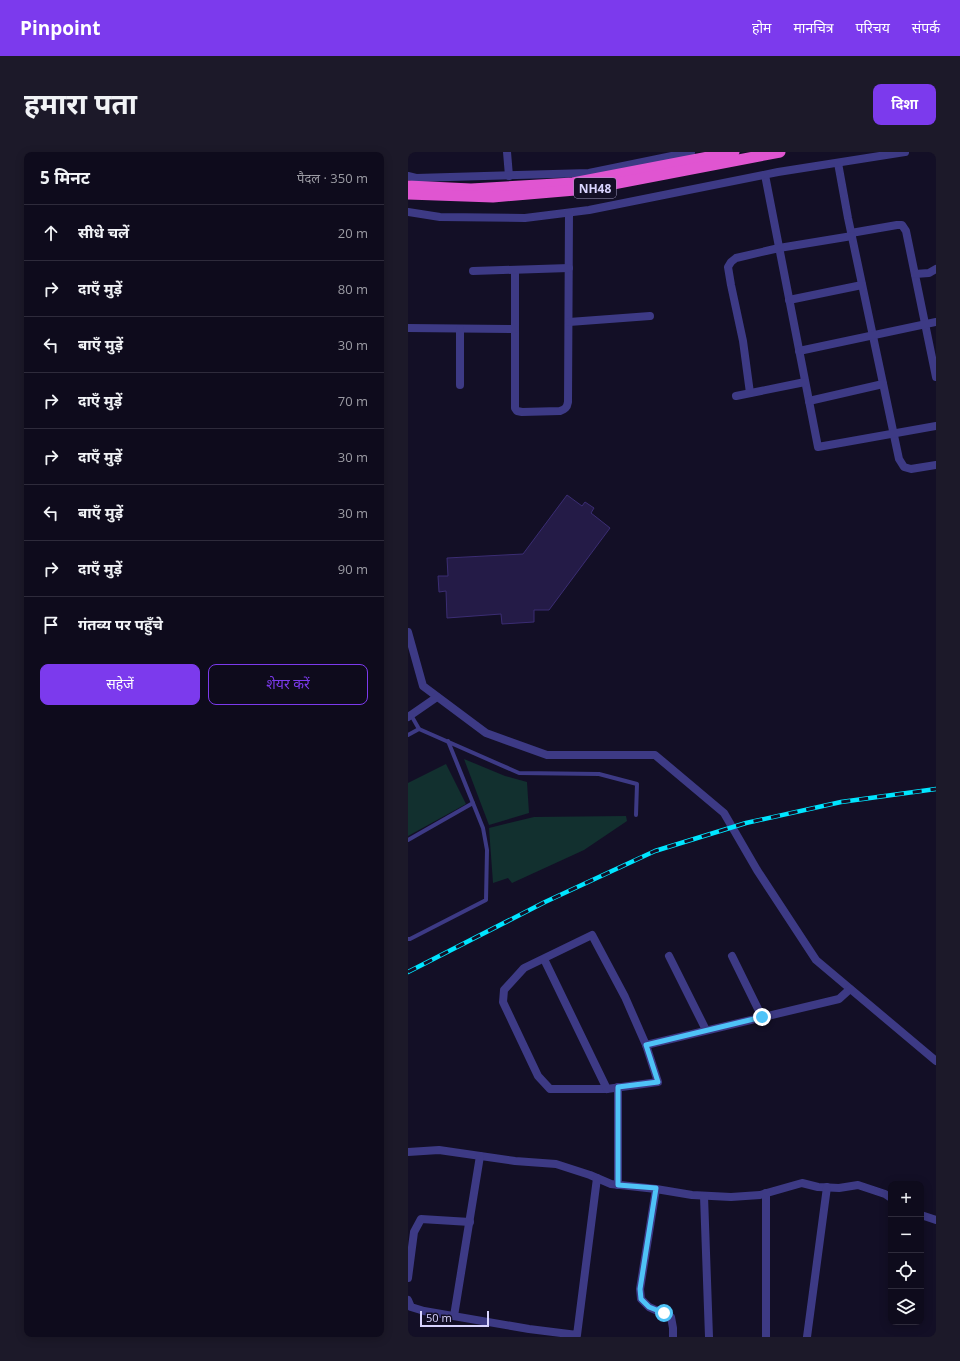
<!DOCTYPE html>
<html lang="hi">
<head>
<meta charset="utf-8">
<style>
	body { margin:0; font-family:"Open Sans","Noto Sans Devanagari",sans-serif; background:#1c1929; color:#f1f3f6 }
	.controls { position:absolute; right:12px; bottom:12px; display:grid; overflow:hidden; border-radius:8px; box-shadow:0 2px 10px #0003 }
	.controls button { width:36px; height:36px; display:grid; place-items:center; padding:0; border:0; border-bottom:1px solid #2e2b3b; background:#0e0b1c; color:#f1f3f6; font:20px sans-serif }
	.scale { position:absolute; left:12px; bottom:10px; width:69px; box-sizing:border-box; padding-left:4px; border:2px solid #d9d4ff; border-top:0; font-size:11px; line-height:14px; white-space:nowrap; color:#d9d4ff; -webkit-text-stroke:3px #130f26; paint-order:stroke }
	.stop { position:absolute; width:12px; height:12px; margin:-9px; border:3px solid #4fc3f7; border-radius:50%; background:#fff }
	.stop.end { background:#4fc3f7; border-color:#fff; box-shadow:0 1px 4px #0008 }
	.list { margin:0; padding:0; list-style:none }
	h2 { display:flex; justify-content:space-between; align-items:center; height:52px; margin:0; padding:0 16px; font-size:17px }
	h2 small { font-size:13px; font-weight:400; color:#9b9ba3 }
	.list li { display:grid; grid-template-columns:26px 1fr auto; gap:12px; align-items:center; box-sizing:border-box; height:56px; padding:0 16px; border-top:1px solid #2e2b3b }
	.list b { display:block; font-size:15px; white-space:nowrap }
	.list em { font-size:13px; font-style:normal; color:#9b9ba3 }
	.actions { display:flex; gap:8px; padding:12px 16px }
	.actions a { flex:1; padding:9px 0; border:1px solid #7c3aed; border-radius:8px; text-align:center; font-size:14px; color:#7c3aed }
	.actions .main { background:#7c3aed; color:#fff }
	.icon { flex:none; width:22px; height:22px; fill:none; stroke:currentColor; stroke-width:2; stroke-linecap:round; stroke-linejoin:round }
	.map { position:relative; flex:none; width:528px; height:1185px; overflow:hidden; border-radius:8px }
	header { display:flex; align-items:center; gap:24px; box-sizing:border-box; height:56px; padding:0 20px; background:#7c3aed; color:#fff }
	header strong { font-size:19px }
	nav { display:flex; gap:22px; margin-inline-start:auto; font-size:14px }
	.intro { display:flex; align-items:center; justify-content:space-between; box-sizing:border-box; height:96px; padding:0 24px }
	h1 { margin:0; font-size:28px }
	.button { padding:10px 18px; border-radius:8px; background:#7c3aed; color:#fff; font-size:14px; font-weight:700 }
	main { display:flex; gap:24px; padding:0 24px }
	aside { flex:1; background:#0e0b1c; border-radius:8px; box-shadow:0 2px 10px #0003 }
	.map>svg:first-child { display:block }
	.green { fill:#12302f }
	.building { fill:#241b47; stroke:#3b2d73 }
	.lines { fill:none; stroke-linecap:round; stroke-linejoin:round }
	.service { stroke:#3d3a85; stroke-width:4 }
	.minor { stroke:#3d3a85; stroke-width:8 }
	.trunk { stroke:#e055d1; stroke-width:11 }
	.rail-casing { stroke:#00e5ff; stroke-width:4.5 }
	.rail { stroke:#130f26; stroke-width:3; stroke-dasharray:9; stroke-linecap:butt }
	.route { stroke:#4fc3f7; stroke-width:5 }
	.labels { text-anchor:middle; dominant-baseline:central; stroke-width:4; stroke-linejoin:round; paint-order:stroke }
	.shield { fill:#130f26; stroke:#9e99be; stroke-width:1 }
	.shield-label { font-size:12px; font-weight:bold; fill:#d9d4ff }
</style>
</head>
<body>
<header>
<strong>Pinpoint</strong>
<nav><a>होम</a><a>मानचित्र</a><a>परिचय</a><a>संपर्क</a></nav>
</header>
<div class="intro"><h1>हमारा पता</h1><a class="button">दिशा</a></div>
<main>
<aside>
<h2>5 मिनट<small>पैदल · 350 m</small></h2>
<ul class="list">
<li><svg class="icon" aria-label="ahead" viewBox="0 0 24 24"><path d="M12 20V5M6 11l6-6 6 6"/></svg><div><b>सीधे चलें</b></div><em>20 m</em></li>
<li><svg class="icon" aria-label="right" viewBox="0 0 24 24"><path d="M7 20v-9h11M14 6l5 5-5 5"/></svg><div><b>दाएँ मुड़ें</b></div><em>80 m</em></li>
<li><svg class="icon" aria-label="left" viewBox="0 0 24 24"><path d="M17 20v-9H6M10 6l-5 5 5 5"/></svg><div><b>बाएँ मुड़ें</b></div><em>30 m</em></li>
<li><svg class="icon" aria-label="right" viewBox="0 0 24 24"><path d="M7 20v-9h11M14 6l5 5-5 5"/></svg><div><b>दाएँ मुड़ें</b></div><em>70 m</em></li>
<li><svg class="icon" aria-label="right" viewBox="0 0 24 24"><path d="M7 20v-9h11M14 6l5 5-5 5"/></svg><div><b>दाएँ मुड़ें</b></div><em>30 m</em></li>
<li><svg class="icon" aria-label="left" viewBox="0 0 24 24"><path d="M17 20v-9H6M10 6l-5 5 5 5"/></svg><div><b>बाएँ मुड़ें</b></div><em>30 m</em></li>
<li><svg class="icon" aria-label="right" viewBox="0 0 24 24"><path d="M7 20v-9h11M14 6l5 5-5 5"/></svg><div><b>दाएँ मुड़ें</b></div><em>90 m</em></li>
<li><svg class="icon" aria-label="arrive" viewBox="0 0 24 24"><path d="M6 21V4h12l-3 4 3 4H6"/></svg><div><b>गंतव्य पर पहुँचे</b></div></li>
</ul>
<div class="actions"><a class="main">सहेजें</a><a>शेयर करें</a></div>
</aside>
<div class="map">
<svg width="528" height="1185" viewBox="0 0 528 1185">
	<rect width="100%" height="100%" fill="#130f26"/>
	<g class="green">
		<path d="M56,607L97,624L119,630L121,661L81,673Z"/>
		<path d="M38,612L58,652L0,684V631Z"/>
		<path d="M218,664L219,669L176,698L104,731L100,726L85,731L81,676L126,665Z"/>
	</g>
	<path class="building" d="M159,343L174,354L177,350L186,356L183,361L202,376L141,458H126V470L94,472L93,462L39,466L38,439L31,440L30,424H40L39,406L115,402Z"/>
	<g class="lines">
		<g class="service">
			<path d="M3,563L11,577L111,621L191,622L229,632L228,663"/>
			<path d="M0,583L11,577"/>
			<path d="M0,688L65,651"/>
			<path d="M0,787H2L78,748L79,698L75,676L40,589"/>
		</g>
		<g class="minor">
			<path d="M99,0L101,24"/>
			<path d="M430,11L440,66L491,307L496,315L503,317L528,313"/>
			<path d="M357,23L410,295L528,274"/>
			<path d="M0,24L8,26L181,21L283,0"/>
			<path d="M0,60L32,65L117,66L181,58L370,20L497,0"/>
			<path d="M443,81L489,73H494L498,79L528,225"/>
			<path d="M107,118V256L109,259L114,260L152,259C157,257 159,256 160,250L161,61"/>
			<path d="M65,119L161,116"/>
			<path d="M507,122L521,121L528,117"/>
			<path d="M381,148L454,133"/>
			<path d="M161,170L242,164"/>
			<path d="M0,176L107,177"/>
			<path d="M52,177V233"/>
			<path d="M391,199L528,170"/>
			<path d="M342,241L335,189L323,133L320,115L323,110L328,106L371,96L444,84"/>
			<path d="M328,244L397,230"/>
			<path d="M401,249L475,232"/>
			<path d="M0,480L15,534L78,581L139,603H247L316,661L349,718L408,808L528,909"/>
			<path d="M0,565L29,545"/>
			<path d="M184,783L217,845L238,893L250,930L199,937H142L130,924L95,850L96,838L116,816Z"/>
			<path d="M261,804L298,878"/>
			<path d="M324,804L354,865"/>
			<path d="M136,807L199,937"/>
			<path d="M238,893L431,847L442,837"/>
			<path d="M0,1000L31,998L107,1009L148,1012L182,1023L203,1032L248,1037L284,1043L323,1045L352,1043L394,1031L410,1035L431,1036L450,1033L477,1042L483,1046"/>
			<path d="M210,1033V935"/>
			<path d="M248,1037L232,1137L233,1147L241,1155L263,1165L265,1176V1185"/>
			<path d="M358,1041V1185"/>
			<path d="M296,1044L301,1185"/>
			<path d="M513,1063L528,1068"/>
			<path d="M0,1126L6,1080L13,1067L62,1070"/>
			<path d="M0,1148L3,1155L16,1159L121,1177L169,1183L189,1026"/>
			<path d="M46,1164L72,1004"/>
			<path d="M399,1185L419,1035"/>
		</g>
		<g class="trunk">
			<path d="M0,34L63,37L165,31L326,0"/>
			<path d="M0,42L85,45L179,37L372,0"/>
		</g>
		<g class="rail-casing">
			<path id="rail" d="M0,820L137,750L247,699L338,671L433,650L528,637"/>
		</g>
		<use href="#rail" class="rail"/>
	</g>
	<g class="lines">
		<path class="route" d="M256,1161L241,1155L233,1147L232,1137L248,1036L210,1033V935L250,930L238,893L354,865"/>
	</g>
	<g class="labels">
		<rect class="shield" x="166" y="26" width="42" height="20" rx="3"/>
		<g class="shield-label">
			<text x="187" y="36">NH48</text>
		</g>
	</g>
</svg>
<div class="controls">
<button>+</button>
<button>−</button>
<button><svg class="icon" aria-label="locate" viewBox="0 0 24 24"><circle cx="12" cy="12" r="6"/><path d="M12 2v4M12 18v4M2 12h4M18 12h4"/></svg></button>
<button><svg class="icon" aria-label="layers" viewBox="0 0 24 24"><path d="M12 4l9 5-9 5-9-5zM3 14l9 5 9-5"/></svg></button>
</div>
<div class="scale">50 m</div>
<div class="stop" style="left:256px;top:1161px"></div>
<div class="stop end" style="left:354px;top:865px"></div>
</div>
</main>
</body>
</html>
